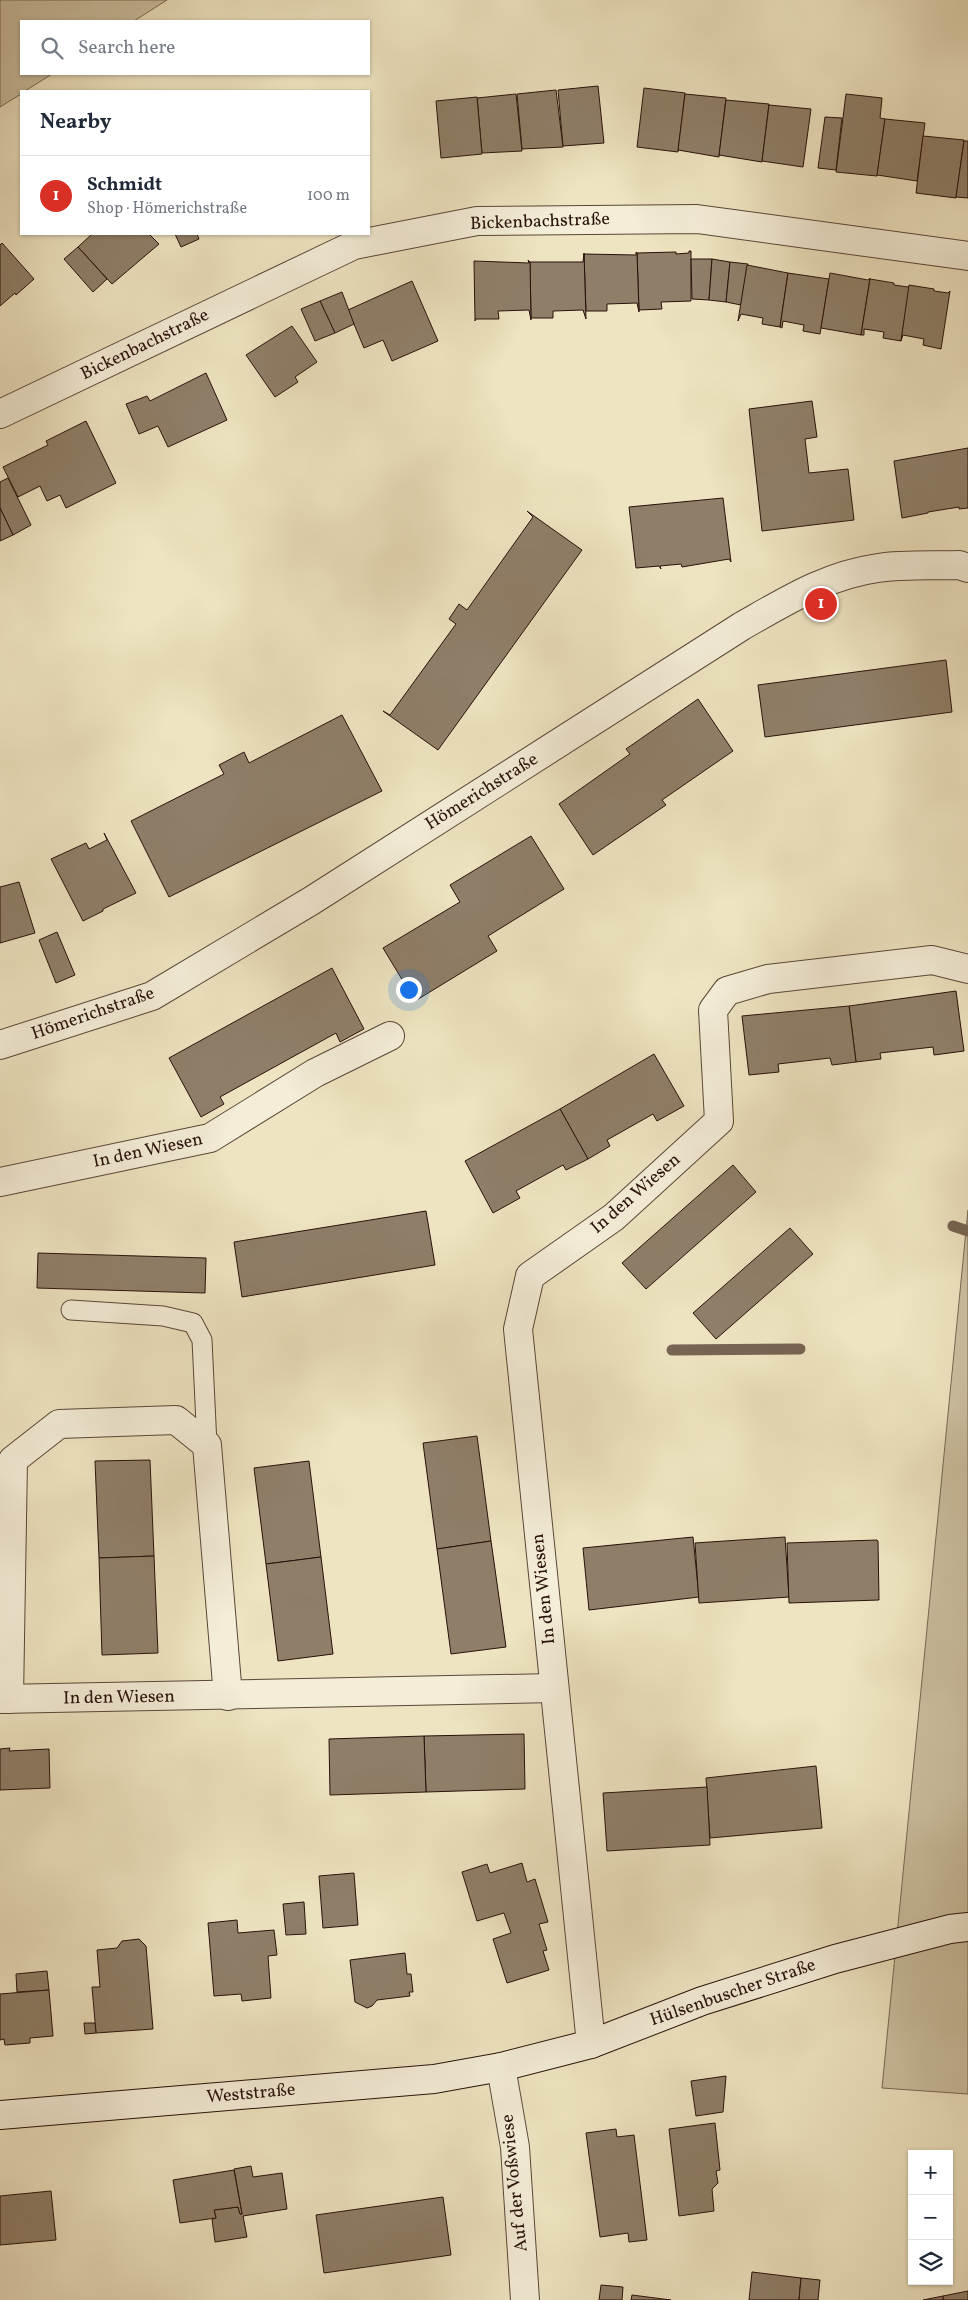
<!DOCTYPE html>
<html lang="en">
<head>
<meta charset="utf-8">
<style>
	body { margin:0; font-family:Vollkorn,serif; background:#f2f2f3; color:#1f2937 }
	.controls { position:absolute; right:15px; bottom:15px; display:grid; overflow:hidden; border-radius:0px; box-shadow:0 1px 4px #0004 }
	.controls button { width:45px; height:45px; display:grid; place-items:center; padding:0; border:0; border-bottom:1px solid #e0e1e3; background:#fff; color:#1f2937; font:25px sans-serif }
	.you { position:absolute; left:408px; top:989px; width:18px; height:18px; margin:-12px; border:4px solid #fff; border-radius:50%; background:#1a73e8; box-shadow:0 0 0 8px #1a73e833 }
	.badge { display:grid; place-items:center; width:32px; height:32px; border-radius:50%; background:#d93025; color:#fff; font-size:16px; font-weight:700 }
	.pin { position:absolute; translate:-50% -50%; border:2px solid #fff; box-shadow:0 1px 5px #0006 }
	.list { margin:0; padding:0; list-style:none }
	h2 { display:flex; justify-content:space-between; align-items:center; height:65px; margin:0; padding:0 20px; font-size:21px }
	h2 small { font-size:16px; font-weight:400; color:#747a83 }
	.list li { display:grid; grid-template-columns:32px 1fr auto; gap:15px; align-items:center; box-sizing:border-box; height:80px; padding:0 20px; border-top:1px solid #e0e1e3 }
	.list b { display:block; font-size:19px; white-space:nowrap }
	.list p { margin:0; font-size:16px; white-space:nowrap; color:#747a83 }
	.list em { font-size:16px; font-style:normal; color:#747a83 }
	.icon { flex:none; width:28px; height:28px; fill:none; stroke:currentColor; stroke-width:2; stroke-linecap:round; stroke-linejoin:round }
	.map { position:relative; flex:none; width:968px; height:2300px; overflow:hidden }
	.search { position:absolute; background:#fff; box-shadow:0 1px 4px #0004; left:20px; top:20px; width:350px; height:55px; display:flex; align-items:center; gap:12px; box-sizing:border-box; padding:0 18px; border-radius:0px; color:#747a83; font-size:19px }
	.panel { position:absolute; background:#fff; box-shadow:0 1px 4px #0004; left:20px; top:90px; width:350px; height:145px; border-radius:0px }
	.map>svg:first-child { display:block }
	.green { fill:#ccc0a2; stroke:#7a6856 }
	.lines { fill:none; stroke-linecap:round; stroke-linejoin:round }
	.stream { stroke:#776453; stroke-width:11 }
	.building { fill:#8f7f69; stroke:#28110a }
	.lane-casing { stroke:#5a4638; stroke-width:21 }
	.street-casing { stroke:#5a4638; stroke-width:30 }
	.secondary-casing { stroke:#28110a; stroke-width:30 }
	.lane { stroke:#f4edd7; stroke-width:19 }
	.street { stroke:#f4edd7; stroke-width:28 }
	.secondary { stroke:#f4edd7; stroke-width:28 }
	.labels { text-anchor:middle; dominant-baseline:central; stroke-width:5; stroke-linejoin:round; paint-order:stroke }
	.street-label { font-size:18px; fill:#28110a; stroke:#f4edd7 }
</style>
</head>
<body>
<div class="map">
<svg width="968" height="2300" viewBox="0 0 968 2300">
	<rect width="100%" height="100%" fill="#eee4c1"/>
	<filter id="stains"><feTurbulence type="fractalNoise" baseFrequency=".004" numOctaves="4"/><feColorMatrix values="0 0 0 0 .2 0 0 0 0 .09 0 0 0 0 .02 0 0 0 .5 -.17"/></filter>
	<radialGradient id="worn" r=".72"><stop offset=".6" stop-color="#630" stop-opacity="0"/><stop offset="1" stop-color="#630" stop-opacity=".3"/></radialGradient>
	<g class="green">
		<path d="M0,0H167L134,21H21V74H52L25,91H21V94L0,107Z"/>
		<path d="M968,1210V2094L882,2088Z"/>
	</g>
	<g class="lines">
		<g class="stream">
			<path d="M953,1226L968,1231"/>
			<path d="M672,1350L800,1349"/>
		</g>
	</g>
	<g class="building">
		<path d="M598,86L604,143L563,146L558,90Z"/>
		<path d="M644,88L685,93L678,152L637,147Z"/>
		<path d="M556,90L563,147L522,149L517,94Z"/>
		<path d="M516,94L522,151L482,153L477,98Z"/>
		<path d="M685,94L726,98L719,157L678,150Z"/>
		<path d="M846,94L882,98L880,118L885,119L877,176L836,172Z"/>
		<path d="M477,97L482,154L441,158L436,101Z"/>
		<path d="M726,100L769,104L762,162L719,155Z"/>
		<path d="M769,105L811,109L803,167L762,161Z"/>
		<path d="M825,117L842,118L836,170L818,168Z"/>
		<path d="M885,119L925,123L917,181L877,175Z"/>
		<path d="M923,136L964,140L956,198L916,193Z"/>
		<path d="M964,141H968V198L956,197Z"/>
		<path d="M92,234H149L159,244L112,284L78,247Z"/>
		<path d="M175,234H197L199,239L181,247Z"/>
		<path d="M2,243L34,279L16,295L15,293L0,306V245Z"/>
		<path d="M78,247L107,279L93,292L64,259Z"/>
		<path d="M689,251H691V301L661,302L662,309L639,310L637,253L676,252V254L689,253Z"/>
		<path d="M636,252L637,253L639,312L637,303L607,304V311H586L584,254L636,255Z"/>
		<path d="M584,253L586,319L583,310L553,311V318H531L530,262H583Z"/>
		<path d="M691,259H712L709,300L692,299Z"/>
		<path d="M712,259L730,262L726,302L709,300Z"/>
		<path d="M528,260L530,262L531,320L529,310L498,311L499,319H476L475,321L474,261L529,263Z"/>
		<path d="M730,262L748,264L741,305L726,302Z"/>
		<path d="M747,265L788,273L780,327L762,324L763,318L741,314L738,321Z"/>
		<path d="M788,273L829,279L820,334L803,331L804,325L783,321L782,328L780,327Z"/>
		<path d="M830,273L868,280L870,278L861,335L821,328Z"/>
		<path d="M870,279L894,283V285L908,287L910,285L901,341L883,338L884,332L864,329V335H861Z"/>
		<path d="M412,281L438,341L392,361L383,340L364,348L348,310Z"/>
		<path d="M909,285L934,289V291L948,293L950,291L941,349L923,345L924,339L903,335L901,341Z"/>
		<path d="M342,292L354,324L335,333L320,301Z"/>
		<path d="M320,301L335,333L315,341L301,309Z"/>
		<path d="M292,326L317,362L295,377L298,382L275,397L246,355Z"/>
		<path d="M206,373L227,420L168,447L158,426L139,434L126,404L147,396L150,401Z"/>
		<path d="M812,401L817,437L805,439L809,473L848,469L854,520L762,531L749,409Z"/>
		<path d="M86,421L116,483L66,508L60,495L47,501L40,486L18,497L3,467L48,445L46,441Z"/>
		<path d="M968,448V508L959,509V507L928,512V513L902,518L894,461Z"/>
		<path d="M8,478L31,525L13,535L0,508V482Z"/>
		<path d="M723,498L731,562L729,559L682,567L681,564L660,566L661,569L659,566L636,568L629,507Z"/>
		<path d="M0,508L13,535L0,541Z"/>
		<path d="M527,511L582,550L438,750L383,711L390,715L456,624L449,619L459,604L467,610L533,517Z"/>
		<path d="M946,660L952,712L765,737L758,685Z"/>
		<path d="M698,699L733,751L662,800L666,805L593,855L559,804L630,754L626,749Z"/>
		<path d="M342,715L382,791L169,897L131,821L224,774L219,765L244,752L249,763Z"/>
		<path d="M104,833L136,893L103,909V911L83,921L51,859L86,843L89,849L107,840Z"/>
		<path d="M531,836L564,889L488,936L497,951L415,1001L383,948L460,902L450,885Z"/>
		<path d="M19,882L35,933L0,943V887Z"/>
		<path d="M57,932L75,975L56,983L39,940Z"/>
		<path d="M332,968L364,1029L340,1042L336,1033L220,1097L224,1104L201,1117L169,1058Z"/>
		<path d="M956,991L964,1051L934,1055L933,1047L880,1053L881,1059L856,1062L849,1006Z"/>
		<path d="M849,1006L856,1062L832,1065L830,1058L778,1064L779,1072L749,1075L742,1016Z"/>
		<path d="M654,1054L684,1106L657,1121L653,1114L607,1140L610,1146L588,1159L560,1109Z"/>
		<path d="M560,1109L588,1159L566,1170L563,1165L516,1191L520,1198L493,1213L465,1161Z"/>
		<path d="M733,1165L756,1192L646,1289L622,1263Z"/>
		<path d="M426,1211L435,1265L242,1297L234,1242Z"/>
		<path d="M790,1228L813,1254L716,1339L693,1313Z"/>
		<path d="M38,1253L206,1258L205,1293L37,1288Z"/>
		<path d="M477,1436L491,1541L437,1549L423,1443Z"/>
		<path d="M150,1460L154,1556L99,1558L95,1461Z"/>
		<path d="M309,1461L321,1557L266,1564L254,1468Z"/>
		<path d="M693,1537L699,1597L589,1610L583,1548Z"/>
		<path d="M785,1537L789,1597L699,1603L695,1543Z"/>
		<path d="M877,1540L878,1541L879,1600L789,1603L787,1543Z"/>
		<path d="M491,1541L506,1647L451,1654L437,1549Z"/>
		<path d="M154,1556L158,1653L102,1655L99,1558Z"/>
		<path d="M321,1557L333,1654L278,1661L266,1564Z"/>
		<path d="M524,1734L525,1789L426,1792L424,1736Z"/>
		<path d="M424,1736L426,1792L330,1795L329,1739Z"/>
		<path d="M10,1748L9,1751L49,1749L50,1788L0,1790V1749Z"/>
		<path d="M816,1766L822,1828L710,1838L706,1778Z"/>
		<path d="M707,1787L710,1845L607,1851L603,1793Z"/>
		<path d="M522,1863L527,1882L535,1879L548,1922L539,1924L547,1950L543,1951L549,1970L507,1983L493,1939L511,1933L504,1913L477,1921L462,1872L487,1864L490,1873Z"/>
		<path d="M354,1873L358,1925L323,1928L319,1876Z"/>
		<path d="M304,1902L306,1934L286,1935L283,1904Z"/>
		<path d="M237,1920L238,1933L274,1930L277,1955L268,1956L271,1998L242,2001L241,1994L214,1996L208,1923Z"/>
		<path d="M139,1939L146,1946L153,2029L96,2033L92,1987H100L97,1950L117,1948L122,1941Z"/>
		<path d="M405,1953L407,1974H411L413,1992H409L410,1996L377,2000L372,2006L367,2008L355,2002L350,1960Z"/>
		<path d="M47,1971L49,1990L17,1992L16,1974Z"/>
		<path d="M49,1990L53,2036L30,2038V2043L5,2045L4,2039L0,2040V1994Z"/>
		<path d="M84,2023H95L96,2033L85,2034Z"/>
		<path d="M726,2076L723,2112L696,2116L691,2081Z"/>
		<path d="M715,2123L720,2170L716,2171L718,2183L712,2189L714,2211L679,2216L669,2129Z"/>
		<path d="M616,2129L617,2137L634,2135L647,2240L629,2242L628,2233L600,2237L586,2133Z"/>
		<path d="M251,2166L253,2177L282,2173L287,2209L243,2216L247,2237L215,2242L212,2219L216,2218L214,2210L238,2207L240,2214H242L234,2169Z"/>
		<path d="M234,2170L242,2214H240L238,2207L214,2210L216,2218L180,2223L173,2180Z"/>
		<path d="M51,2191L56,2240L0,2245V2196Z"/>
		<path d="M443,2197L451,2255L324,2273L316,2215Z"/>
		<path d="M752,2272L801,2278L799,2300H749Z"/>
		<path d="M801,2278L820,2280L818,2300H799Z"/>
		<path d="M601,2285L623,2287L622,2300H599Z"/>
		<path d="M968,2291V2300H943V2296Z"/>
		<path d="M632,2295L671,2300H631Z"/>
		<path d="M943,2296V2300H923Z"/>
	</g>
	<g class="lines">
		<g class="lane-casing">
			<path id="lane" d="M71,1310L163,1316L193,1323L202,1340L207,1445"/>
		</g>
		<g class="street-casing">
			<g id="street">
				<path d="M0,414L354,245L477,221L697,219L968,256"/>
				<path d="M0,1045L152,996L311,901L742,626C786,601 827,575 878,568C904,564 933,566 959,565L968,568"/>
				<path d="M0,1182L210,1138L315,1073L390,1036"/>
				<path d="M0,1699L554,1688"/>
				<path d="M9,1699L13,1460L59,1424L176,1420L207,1445L228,1696"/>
				<path d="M591,2044L518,1329L530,1276L614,1217L719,1121L713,1010L727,991L768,979L932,960L968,969"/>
				<path d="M501,2067L515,2147L525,2300"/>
			</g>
		</g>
		<g class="secondary-casing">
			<path id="secondary" d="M0,2115L434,2079L501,2067L591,2044L702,2001L835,1959L950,1929L968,1927"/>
		</g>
		<use href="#lane" class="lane"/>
		<use href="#street" class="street"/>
		<use href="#secondary" class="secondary"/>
	</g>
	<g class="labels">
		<g class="street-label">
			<text transform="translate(540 222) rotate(-2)">Bickenbachstraße</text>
			<text transform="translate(145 345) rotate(-26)">Bickenbachstraße</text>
			<text transform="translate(482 792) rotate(-32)">Hömerichstraße</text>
			<text transform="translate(93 1014) rotate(-19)">Hömerichstraße</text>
			<text transform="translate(148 1151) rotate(-12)">In den Wiesen</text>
			<text transform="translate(636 1194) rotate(-41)">In den Wiesen</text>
			<text transform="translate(544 1589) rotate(-96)">In den Wiesen</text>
			<text transform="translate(119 1698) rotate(-1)">In den Wiesen</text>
			<text transform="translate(733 1993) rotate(-19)">Hülsenbuscher Straße</text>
			<text transform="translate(251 2094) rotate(-5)">Weststraße</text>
			<text transform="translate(515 2183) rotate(-96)">Auf der Voßwiese</text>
		</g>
	</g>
	<rect width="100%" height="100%" filter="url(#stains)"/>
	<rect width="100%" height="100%" fill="url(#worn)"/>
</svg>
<div class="controls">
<button>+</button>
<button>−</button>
<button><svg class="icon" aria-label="layers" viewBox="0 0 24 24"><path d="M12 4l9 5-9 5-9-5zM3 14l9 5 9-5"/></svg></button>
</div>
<div class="you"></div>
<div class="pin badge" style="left:821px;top:604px">1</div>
<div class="search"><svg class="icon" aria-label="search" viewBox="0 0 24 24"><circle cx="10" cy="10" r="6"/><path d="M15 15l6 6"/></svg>Search here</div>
<section class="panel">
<h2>Nearby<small></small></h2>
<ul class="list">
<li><span class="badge">1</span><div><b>Schmidt</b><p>Shop · Hömerichstraße</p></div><em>100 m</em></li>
</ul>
</section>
</div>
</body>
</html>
